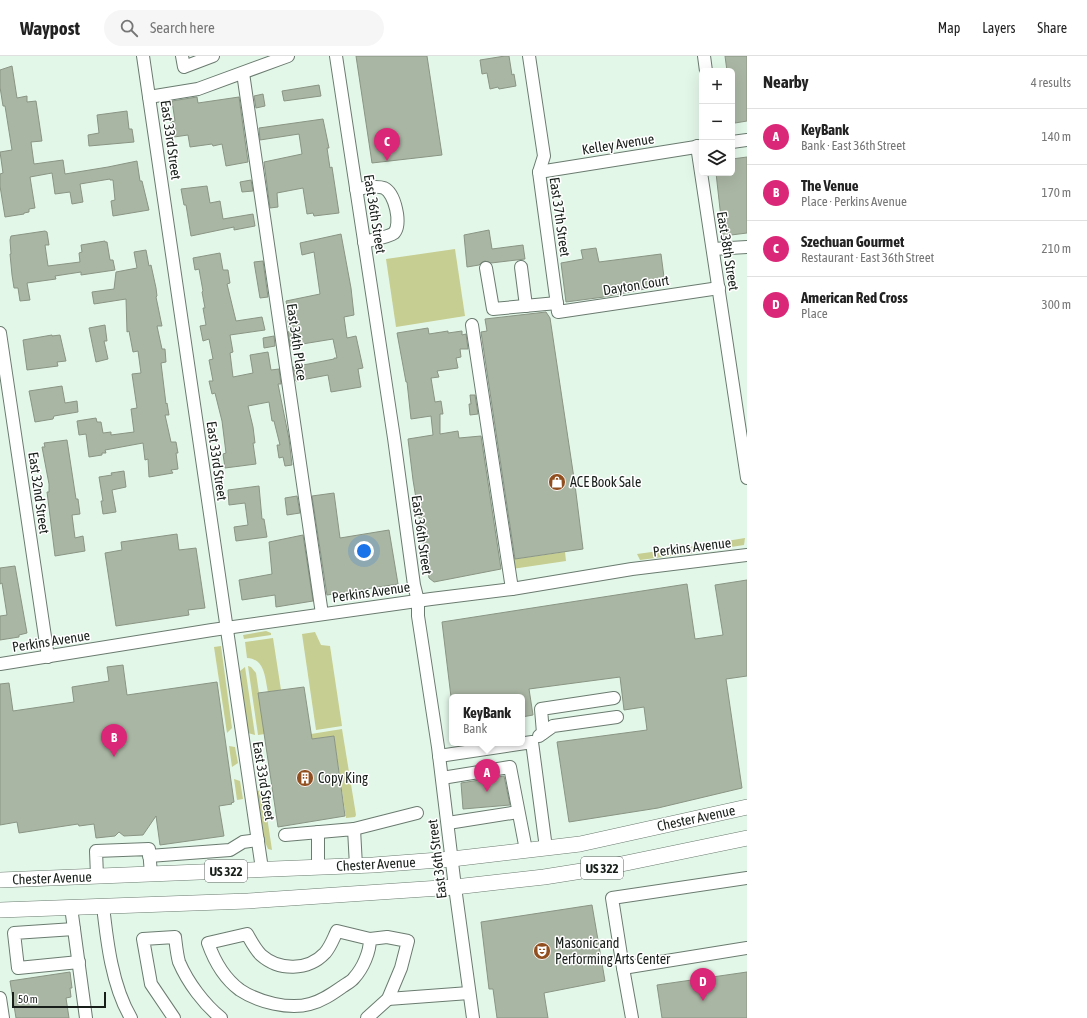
<!DOCTYPE html>
<html lang="en">
<head>
<meta charset="utf-8">
<style>
	body { margin:0; font-family:"Asap Condensed",sans-serif; background:#f6f6f6; color:#222 }
	.controls { position:absolute; right:12px; top:12px; display:grid; overflow:hidden; border-radius:6px; box-shadow:0 4px 16px #0002 }
	.controls button { width:36px; height:36px; display:grid; place-items:center; padding:0; border:0; border-bottom:1px solid #e0e0e0; background:#fff; color:#222; font:20px sans-serif }
	.scale { position:absolute; left:12px; bottom:10px; width:94px; box-sizing:border-box; padding-left:4px; border:2px solid #181f1a; border-top:0; font-size:11px; line-height:14px; white-space:nowrap; color:#181f1a; -webkit-text-stroke:3px #fff; paint-order:stroke }
	.you { position:absolute; left:364px; top:495px; width:14px; height:14px; margin:-10px; border:3px solid #fff; border-radius:50%; background:#1a73e8; box-shadow:0 0 0 6px #1a73e833 }
	.badge { display:grid; place-items:center; width:26px; height:26px; border-radius:50%; background:#db2777; color:#fff; font-size:13px; font-weight:700 }
	.pin { position:absolute; translate:-50% -33px; filter:drop-shadow(0 1px 2px #0008) }
	.pin::after { content:''; position:absolute; top:21px; width:14px; height:12px; background:inherit; clip-path:polygon(0 0,100% 0,50% 100%) }
	.popup { position:absolute; left:449px; top:638px; width:76px; height:52px; box-sizing:border-box; display:grid; place-content:center; border-radius:6px; background:#fff; filter:drop-shadow(0 1px 3px #0005); font-size:13px; white-space:nowrap; color:#767676 }
	.popup b { font-size:15px; color:#222 }
	.popup::after { content:''; position:absolute; left:50%; top:100%; margin-left:-8px; border:8px solid transparent; border-top-color:#fff }
	.list { margin:0; padding:0; list-style:none }
	h2 { display:flex; justify-content:space-between; align-items:center; height:52px; margin:0; padding:0 16px; font-size:17px }
	h2 small { font-size:13px; font-weight:400; color:#767676 }
	.list li { display:grid; grid-template-columns:26px 1fr auto; gap:12px; align-items:center; box-sizing:border-box; height:56px; padding:0 16px; border-top:1px solid #e0e0e0 }
	.list b { display:block; font-size:15px; white-space:nowrap }
	.list p { margin:0; font-size:13px; white-space:nowrap; color:#767676 }
	.list em { font-size:13px; font-style:normal; color:#767676 }
	.icon { flex:none; width:22px; height:22px; fill:none; stroke:currentColor; stroke-width:2; stroke-linecap:round; stroke-linejoin:round }
	.map { position:relative; flex:none; width:747px; height:962px; overflow:hidden }
	header { display:flex; align-items:center; gap:24px; box-sizing:border-box; height:56px; padding:0 20px; background:#fff; border-bottom:1px solid #e0e0e0 }
	header strong { font-size:19px }
	nav { display:flex; gap:22px; margin-inline-start:auto; font-size:14px }
	.search { width:280px; height:36px; background:#f6f6f6; display:flex; align-items:center; gap:10px; box-sizing:border-box; padding:0 14px; border-radius:22px; color:#767676; font-size:15px }
	main { display:flex }
	aside { flex:1; background:#fff }
	.map>svg:first-child { display:block }
	.green { fill:#c6ce91 }
	.building { fill:#aab6a4; stroke:#8a9584 }
	.lines { fill:none; stroke-linecap:round; stroke-linejoin:round }
	.minor-casing { stroke:#6a7b6f; stroke-width:14 }
	.major-casing { stroke:#6a7b6f; stroke-width:16 }
	.minor { stroke:#fff; stroke-width:12 }
	.major { stroke:#fff; stroke-width:15 }
	.labels { text-anchor:middle; dominant-baseline:central; stroke-width:3; stroke-linejoin:round; paint-order:stroke }
	.shield { fill:#fff; stroke:#5d625f; stroke-width:1 }
	.shield-label { font-size:13px; font-weight:bold; fill:#181f1a }
	.street-label { font-size:14px; fill:#181f1a; stroke:#fff }
	.poi-label { font-size:14px; fill:#181f1a; stroke:#fff; text-anchor:start }
</style>
</head>
<body>
<header>
<strong>Waypost</strong>
<div class="search"><svg class="icon" aria-label="search" viewBox="0 0 24 24"><circle cx="10" cy="10" r="6"/><path d="M15 15l6 6"/></svg>Search here</div>
<nav><a>Map</a><a>Layers</a><a>Share</a></nav>
</header>
<main>
<div class="map">
<svg width="747" height="962" viewBox="0 0 747 962">
	<rect width="100%" height="100%" fill="#e3f7e9"/>
	<g class="green">
		<path d="M455,193L465,260L396,271L386,203Z"/>
		<path d="M745,482L744,489L712,494L708,488Z"/>
		<path d="M695,490L694,497L640,504L637,498Z"/>
		<path d="M565,496L566,505L512,513L510,502L515,501L516,503Z"/>
		<path d="M266,575L271,577V579L244,583L243,579Z"/>
		<path d="M315,576L321,589L330,590L342,670L316,674L302,578Z"/>
		<path d="M273,582L281,634L268,636C265,622 265,603 247,602L245,586Z"/>
		<path d="M221,590L232,672L227,677L214,591Z"/>
		<path d="M248,610L251,611L256,617L265,678L258,679Z"/>
		<path d="M245,611L255,679L248,677L240,615Z"/>
		<path d="M342,673L356,759L355,761L346,762L334,680L312,683L311,678Z"/>
		<path d="M229,690L235,691L238,707L232,711Z"/>
		<path d="M234,723L240,725L243,743L237,744Z"/>
		<path d="M263,734L272,794L268,793L265,786L257,735Z"/>
	</g>
	<g class="building">
		<path d="M356,0H427L442,99L372,107Z"/>
		<path d="M505,0H509L512,19L514,18L516,30L499,33L498,31L490,33L487,17L482,18L480,4Z"/>
		<path d="M725,0H747V65L735,67L732,49V15H727Z"/>
		<path d="M12,10L17,42L27,40V46L36,45L42,85L31,86L34,108L63,104L65,118L108,111L137,105L140,125H142L149,154L113,160L111,145L115,144L113,124H110V123L80,128L83,146L72,148L70,136L55,138L52,117L30,121L35,152L29,153V156L24,157V158L5,161L0,130V118L3,117L0,96L12,94L5,50H3L0,31V14Z"/>
		<path d="M319,29L321,40L284,45L282,35Z"/>
		<path d="M263,38L265,50L256,52L254,40Z"/>
		<path d="M197,41L198,47L239,41L248,106L226,110L222,88L213,90L212,88L190,91L188,79L174,81L171,66L175,65L172,45Z"/>
		<path d="M127,55L129,73H132L134,86L89,90L88,79L99,77L97,59Z"/>
		<path d="M323,63L329,92H327L330,112L332,111L339,157L314,160L313,157L307,158L303,132L277,137L278,151L270,152L264,106L302,98L299,78L260,84L259,72Z"/>
		<path d="M747,101V177L723,180L716,117H732V103Z"/>
		<path d="M251,124L253,135L242,136L240,126Z"/>
		<path d="M207,130L210,147L220,145L223,163L253,158L255,170L234,174V171L191,180L186,149H184L181,133Z"/>
		<path d="M489,174L492,193L523,189L525,203L491,207L485,205L482,206L479,209L467,211L464,179Z"/>
		<path d="M45,175L47,176L49,189H45L48,210L80,206L79,197L82,196L81,189L105,185V186H107L110,204H113L115,214L81,219V216L55,220L56,223L27,227L30,244L20,245L18,232H14L12,219L10,198H11L10,184L11,180Z"/>
		<path d="M341,178L351,232L354,259L344,261L347,282L356,280L363,312L358,313L361,331L331,336L328,319L296,325L293,311L334,303V302H337L333,283L290,290L288,276L290,275L287,260H289L286,245L320,238L314,196L302,199L300,187Z"/>
		<path d="M596,192L599,206L661,198L665,229L604,241L566,246L561,207L583,203L581,194Z"/>
		<path d="M146,194L149,210L151,209L156,232L157,240L156,241L162,270H157L162,293H165L166,306L161,307L166,348L167,347L169,359H165L171,386H176L178,397H176L178,413L171,414L173,417L149,421L148,403L145,404L143,387L105,394L106,397H102V399L89,401L86,378L79,379L77,365L96,362L97,366H101L103,377L111,376V379L134,376L131,353L137,352L132,318L141,317L138,295L133,296L129,275L127,276L126,243L94,248L92,236L114,233L116,216L137,212L134,196Z"/>
		<path d="M220,197L223,214H228L230,227L227,228L236,265L262,261L265,274L230,279L233,296L230,297L233,321L253,317L250,299L268,296L271,314L279,313L281,328H278L289,383L292,409L285,410L283,401L279,402L277,389H280L274,365H272L269,346L248,350L253,371L255,387H253L256,408L225,412L223,398L226,397L222,365L215,337L212,338L209,325H213L209,304L213,303L209,283L203,285L200,270L206,269L203,252H205L202,236L203,235L199,213L195,214L193,202Z"/>
		<path d="M263,205L268,241L260,242L254,206Z"/>
		<path d="M546,256L550,262L575,429L583,493L515,503L481,276L487,275L485,263Z"/>
		<path d="M105,269L107,285H104L108,303L96,306L89,272Z"/>
		<path d="M428,272L429,278L448,275V277L462,275V279L466,278L468,293H460L461,301L456,302L458,312L437,315L439,321L431,322L435,346L441,345L443,358H440V378L458,375L459,382L481,380L501,513L434,526L429,522L413,424L408,383L433,379L431,360L411,363L407,326H406L397,277Z"/>
		<path d="M52,279V280L60,279L66,305L57,306L58,310L27,314L23,284Z"/>
		<path d="M274,280L275,290L264,292L263,282Z"/>
		<path d="M62,330L65,347L77,345L78,356L54,360L53,363L35,366L29,335Z"/>
		<path d="M470,339H475L478,358L470,359L469,348H471Z"/>
		<path d="M67,384L76,443H78L80,458L72,459L75,482L83,480L85,495L55,500L47,436H49V428L42,391H45L44,387Z"/>
		<path d="M124,415L126,431L112,434L116,456L103,458L101,445H103L99,421L112,419L111,417Z"/>
		<path d="M259,430L262,463H264L267,481L236,485L234,471L248,469L245,447L229,449L228,434Z"/>
		<path d="M334,437L340,482L389,474L398,528L327,539L312,440Z"/>
		<path d="M297,440L300,457L287,459L285,442Z"/>
		<path d="M177,478L179,494L196,492L205,552L188,554L189,559L116,570L105,497L122,494L121,486Z"/>
		<path d="M303,479L313,545L276,551L275,539L242,544L239,524L272,518L269,486Z"/>
		<path d="M15,510L27,577L19,579V581L0,584V560L7,559L2,527L0,528V512Z"/>
		<path d="M747,524V620L726,623L742,732L658,752L569,766L557,686L647,674L644,651L624,654L620,621L529,633L533,659L522,661V641H451L442,566L687,528L695,583L723,579L715,529Z"/>
		<path d="M123,609L127,639L217,626L234,746L231,747L232,748L219,750L224,780L160,789L156,760L143,779L124,780L119,776L115,780L96,782L94,768L79,770L78,768L19,777L17,766L0,769V628L9,627L13,655L74,646L72,631L109,625L107,611Z"/>
		<path d="M304,631L312,683L334,680L345,760L278,771L258,637Z"/>
		<path d="M504,720L510,749L463,753L461,727Z"/>
		<path d="M592,849L605,925L544,937L548,962H497L493,933H489L481,866Z"/>
		<path d="M70,916L72,932H70L71,941L66,942L69,962H16L10,925Z"/>
		<path d="M747,916V962H662L657,929Z"/>
	</g>
	<g class="lines">
		<g class="minor-casing">
			<g id="minor">
				<path d="M143,0L262,813"/>
				<path d="M182,0L184,11L213,0"/>
				<path d="M336,0L394,382L414,529L418,545V560L438,691L455,831L473,962"/>
				<path d="M529,0L544,100L539,116L558,256L719,232"/>
				<path d="M704,0L706,15"/>
				<path d="M243,17L322,558"/>
				<path d="M149,41L198,33L288,0"/>
				<path d="M732,86L747,84"/>
				<path d="M697,90L747,422"/>
				<path d="M539,116L702,90"/>
				<path d="M356,133C365,132 376,129 384,132C395,137 402,168 394,177C389,181 371,184 364,186"/>
				<path d="M713,193L747,191"/>
				<path d="M521,211L526,250"/>
				<path d="M486,212L493,253L557,247"/>
				<path d="M472,269L512,533"/>
				<path d="M0,277L48,601"/>
				<path d="M0,608L212,574L431,543L512,533L632,513L747,499"/>
				<path d="M543,677L541,653L614,642"/>
				<path d="M539,680L553,670L617,661"/>
				<path d="M439,700L532,686L546,792"/>
				<path d="M442,722L510,711L526,794"/>
				<path d="M448,767L518,756"/>
				<path d="M354,773L417,757"/>
				<path d="M318,776V811"/>
				<path d="M285,779L354,773L356,810"/>
				<path d="M149,800L230,794L243,786L258,784"/>
				<path d="M97,820L96,795L149,793L151,818"/>
				<path d="M747,822L612,842L623,912L747,892"/>
				<path d="M103,850C107,886 112,930 131,962"/>
				<path d="M71,851L86,962"/>
				<path d="M74,873L14,877L18,912L79,906"/>
				<path d="M623,912L632,962"/>
				<path d="M0,942L3,962"/>
				<path d="M388,943L469,937"/>
				<path d="M174,962L151,928L143,883L175,881C176,889 177,899 179,906C188,927 204,948 221,962"/>
				<path d="M367,962L388,943L401,912L408,885L387,881L370,883L337,875C333,883 331,890 325,897C308,915 279,915 261,899C255,893 251,885 247,878L208,887C214,904 225,923 240,934C258,946 289,954 310,948C322,945 332,938 342,931C346,928 351,926 354,922C363,912 370,896 370,883"/>
			</g>
		</g>
		<g class="major-casing">
			<g id="major">
				<path d="M0,824L373,809L452,803L580,788L747,751"/>
				<path d="M0,854L248,845L455,831L544,821L607,811L747,782"/>
			</g>
		</g>
		<use href="#minor" class="minor"/>
		<use href="#major" class="major"/>
	</g>
	<defs>
		<g id="shop-disc" transform="scale(0.9)"><circle r="9.5" fill="#914e1e" stroke="#fff"/><path d="M-5-2.5h2.3a2.7 3.5 0 0 1 5.4 0H5L5.5 6h-11ZM-1.5-2.5h3a1.5 2.3 0 0 0-3 0Z" fill="#fff"/></g>
		<g id="building-disc" transform="scale(0.9)"><circle r="9.5" fill="#914e1e" stroke="#fff"/><path d="M-4-6H4V6H1V3H-1V6H-4ZM-2.5-4.3h1.7v1.8h-1.7ZM.8-4.3h1.7v1.8H.8ZM-2.5-1h1.7V.8h-1.7ZM.8-1h1.7V.8H.8Z" fill="#fff"/></g>
		<g id="theatre-disc" transform="scale(0.9)"><circle r="9.5" fill="#914e1e" stroke="#fff"/><path d="M-5-5.5Q0-4 5-5.5V0Q5 5 0 6Q-5 5-5 0ZM-3.3-2.5H-1v1.5H-3.3ZM1-2.5H3.3v1.5H1ZM-2.8 1Q0 5.5 2.8 1Z" fill="#fff"/></g>
	</defs>
	<g fill-rule="evenodd">
		<use href="#shop-disc" x="557" y="426"/>
		<use href="#building-disc" x="305" y="722"/>
		<use href="#theatre-disc" x="542" y="895"/>
	</g>
	<g class="labels">
		<g class="shield">
			<rect x="581" y="801" width="42" height="22" rx="3"/>
			<rect x="205" y="804" width="42" height="22" rx="3"/>
		</g>
		<g class="shield-label">
			<text x="602" y="812">US 322</text>
			<text x="226" y="815">US 322</text>
		</g>
		<g class="street-label">
			<text transform="translate(171 84) rotate(82)">East 33rd Street</text>
			<text transform="translate(618 88) rotate(-9)">Kelley Avenue</text>
			<text transform="translate(375 158) rotate(81)">East 36th Street</text>
			<text transform="translate(560 161) rotate(82)">East 37th Street</text>
			<text transform="translate(728 195) rotate(81)">East 38th Street</text>
			<text transform="translate(636 229) rotate(-9)">Dayton Court</text>
			<text transform="translate(297 286) rotate(82)">East 34th Place</text>
			<text transform="translate(217 405) rotate(82)">East 33rd Street</text>
			<text transform="translate(39 437) rotate(82)">East 32nd Street</text>
			<text transform="translate(422 479) rotate(82)">East 36th Street</text>
			<text transform="translate(692 491) rotate(-7)">Perkins Avenue</text>
			<text transform="translate(371 536) rotate(-8)">Perkins Avenue</text>
			<text transform="translate(51 585) rotate(-9)">Perkins Avenue</text>
			<text transform="translate(264 725) rotate(81)">East 33rd Street</text>
			<text transform="translate(696 762) rotate(-12)">Chester Avenue</text>
			<text transform="translate(437 803) rotate(-97)">East 36th Street</text>
			<text transform="translate(376 808) rotate(-3)">Chester Avenue</text>
			<text transform="translate(52 822) rotate(-2)">Chester Avenue</text>
		</g>
		<g class="poi-label">
			<text x="570" y="426">ACE Book Sale</text>
			<text x="318" y="722">Copy King</text>
			<text x="555" y="887">Masonic and<tspan x="555" dy="16">Performing Arts Center</tspan></text>
		</g>
	</g>
</svg>
<div class="controls">
<button>+</button>
<button>−</button>
<button><svg class="icon" aria-label="layers" viewBox="0 0 24 24"><path d="M12 4l9 5-9 5-9-5zM3 14l9 5 9-5"/></svg></button>
</div>
<div class="scale">50 m</div>
<div class="you"></div>
<div class="pin badge" style="left:487px;top:736px">A</div>
<div class="popup"><b>KeyBank</b>Bank</div>
<div class="pin badge" style="left:114px;top:701px">B</div>
<div class="pin badge" style="left:387px;top:105px">C</div>
<div class="pin badge" style="left:703px;top:945px">D</div>
</div>
<aside>
<h2>Nearby<small>4 results</small></h2>
<ul class="list">
<li><span class="badge">A</span><div><b>KeyBank</b><p>Bank · East 36th Street</p></div><em>140 m</em></li>
<li><span class="badge">B</span><div><b>The Venue</b><p>Place · Perkins Avenue</p></div><em>170 m</em></li>
<li><span class="badge">C</span><div><b>Szechuan Gourmet</b><p>Restaurant · East 36th Street</p></div><em>210 m</em></li>
<li><span class="badge">D</span><div><b>American Red Cross</b><p>Place</p></div><em>300 m</em></li>
</ul>
</aside>
</main>
</body>
</html>
